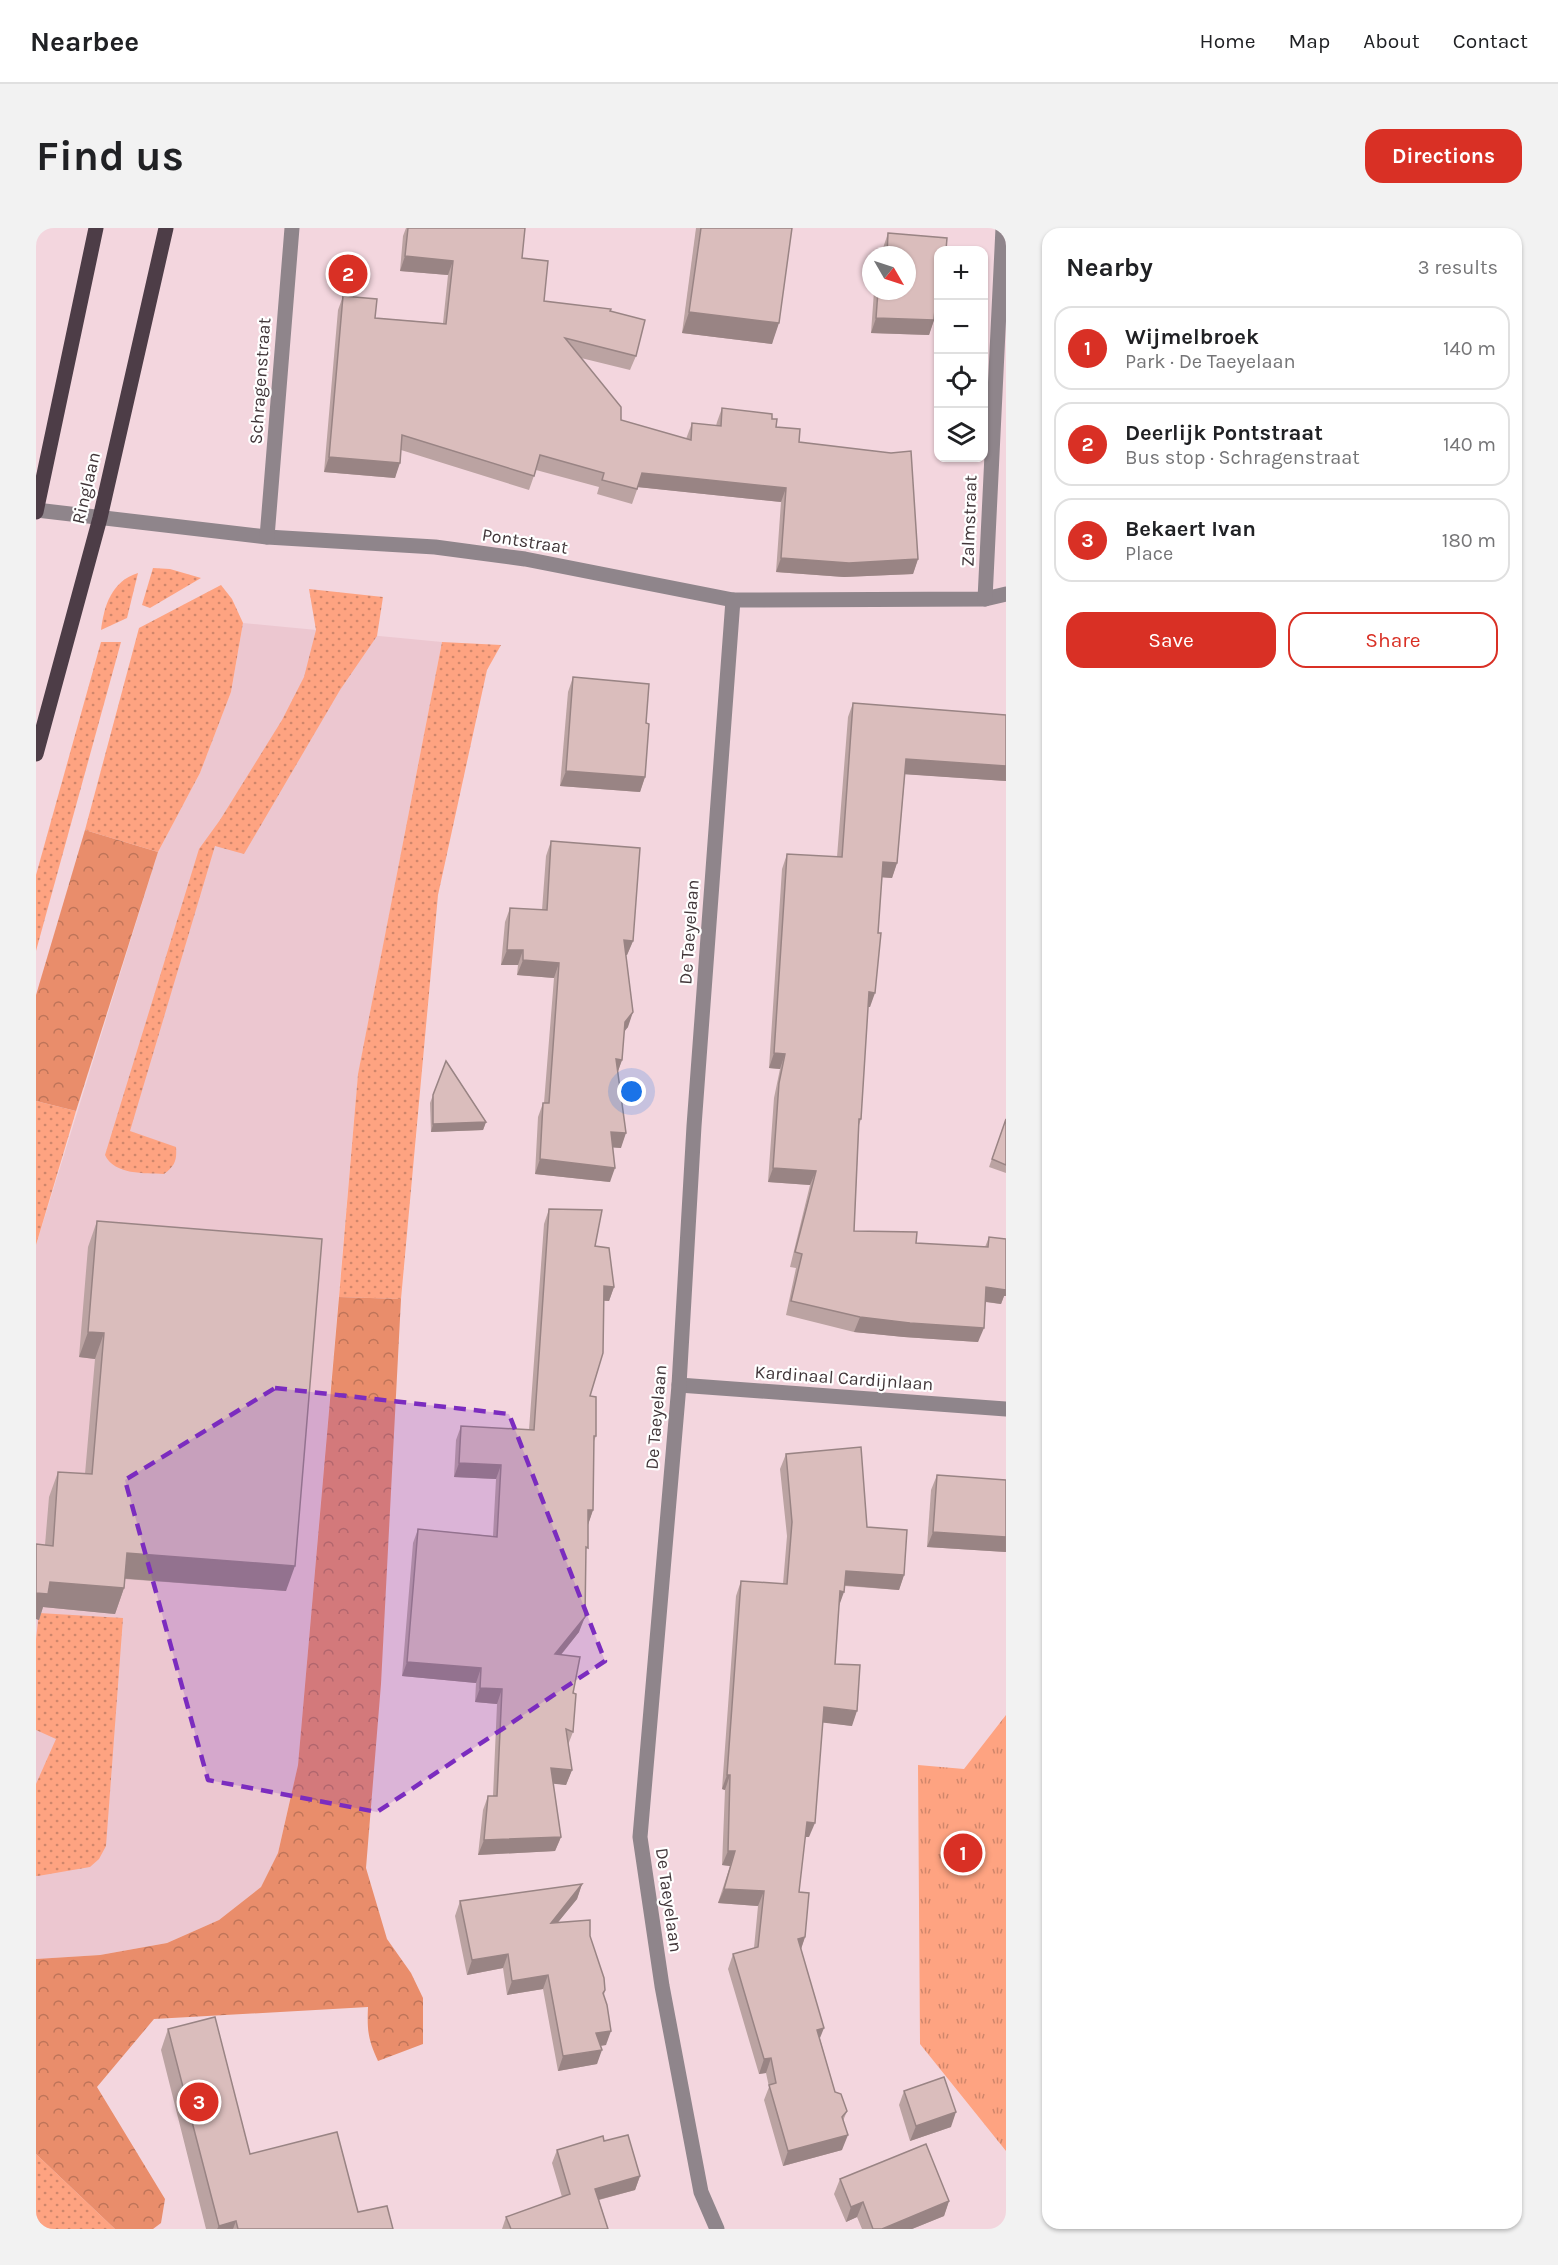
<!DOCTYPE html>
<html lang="en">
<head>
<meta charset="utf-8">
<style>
	body { margin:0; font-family:Karla,sans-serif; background:#f2f2f2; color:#202124 }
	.controls { position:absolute; right:18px; top:18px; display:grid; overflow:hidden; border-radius:12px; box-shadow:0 2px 4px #0004 }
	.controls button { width:54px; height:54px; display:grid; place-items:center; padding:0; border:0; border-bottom:2px solid #e0e0e0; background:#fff; color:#202124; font:30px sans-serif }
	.compass { position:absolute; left:826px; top:18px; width:54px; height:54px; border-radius:50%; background:#fff; box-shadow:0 2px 4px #0004; rotate:129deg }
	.you { position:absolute; left:596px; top:864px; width:21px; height:21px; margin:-15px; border:4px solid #fff; border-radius:50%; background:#1a73e8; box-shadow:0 0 0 9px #1a73e833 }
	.badge { display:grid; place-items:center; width:39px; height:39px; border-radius:50%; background:#d93025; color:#fff; font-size:20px; font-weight:700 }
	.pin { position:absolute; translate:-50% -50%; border:3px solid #fff; box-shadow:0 2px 6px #0006 }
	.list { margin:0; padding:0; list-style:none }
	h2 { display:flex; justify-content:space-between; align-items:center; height:78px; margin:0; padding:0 24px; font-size:26px }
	h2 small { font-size:20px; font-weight:400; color:#757577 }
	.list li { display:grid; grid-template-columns:39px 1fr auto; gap:18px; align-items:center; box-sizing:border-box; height:84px; margin:0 12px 12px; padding:0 12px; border:2px solid #e0e0e0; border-radius:18px }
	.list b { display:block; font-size:22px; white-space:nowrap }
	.list p { margin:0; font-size:20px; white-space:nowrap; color:#757577 }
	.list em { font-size:20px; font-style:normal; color:#757577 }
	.actions { display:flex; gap:12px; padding:18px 24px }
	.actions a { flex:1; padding:14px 0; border:2px solid #d93025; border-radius:18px; text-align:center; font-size:21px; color:#d93025 }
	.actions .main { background:#d93025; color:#fff }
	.icon { flex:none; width:33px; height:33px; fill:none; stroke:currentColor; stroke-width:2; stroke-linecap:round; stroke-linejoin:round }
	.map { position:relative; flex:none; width:970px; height:2001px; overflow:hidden; border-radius:18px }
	header { display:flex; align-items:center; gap:36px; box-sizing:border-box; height:84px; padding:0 30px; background:#fff; border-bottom:2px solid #e0e0e0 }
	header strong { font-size:28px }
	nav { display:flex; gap:33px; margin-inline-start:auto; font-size:21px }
	.intro { display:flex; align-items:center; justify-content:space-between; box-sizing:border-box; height:144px; padding:0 36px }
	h1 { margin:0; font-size:42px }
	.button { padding:15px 27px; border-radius:18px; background:#d93025; color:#fff; font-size:21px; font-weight:700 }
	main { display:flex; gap:36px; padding:0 36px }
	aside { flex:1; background:#fff; border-radius:18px; box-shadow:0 2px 4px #0004 }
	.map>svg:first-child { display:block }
	.built { fill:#ecc7d0 }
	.grass { fill:url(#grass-dots) }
	.forest { fill:url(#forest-crowns) }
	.park { fill:url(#park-tufts) }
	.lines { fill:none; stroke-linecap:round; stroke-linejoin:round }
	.minor { stroke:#8f858b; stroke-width:15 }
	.major { stroke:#4d3d47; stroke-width:15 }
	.wall { fill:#bba3a2 }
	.shaded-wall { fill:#998484 }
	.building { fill:#dabdbc; stroke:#998484; stroke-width:1.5 }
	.marked { fill:#7b2cbf; fill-opacity:0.2; stroke:#7b2cbf; stroke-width:4.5; stroke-dasharray:12 8; stroke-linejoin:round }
	.labels { text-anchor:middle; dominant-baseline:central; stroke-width:4.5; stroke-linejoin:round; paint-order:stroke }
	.street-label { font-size:18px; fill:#413639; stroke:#fff }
</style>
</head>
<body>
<header>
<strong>Nearbee</strong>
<nav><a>Home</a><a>Map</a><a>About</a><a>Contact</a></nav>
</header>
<div class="intro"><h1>Find us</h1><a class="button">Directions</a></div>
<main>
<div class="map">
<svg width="970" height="2001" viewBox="0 0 970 2001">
	<defs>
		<pattern id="grass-dots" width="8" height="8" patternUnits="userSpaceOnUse" patternTransform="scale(1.5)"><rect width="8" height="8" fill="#fea381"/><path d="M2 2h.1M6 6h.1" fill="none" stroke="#cf866b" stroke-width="1.8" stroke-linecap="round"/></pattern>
		<pattern id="forest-crowns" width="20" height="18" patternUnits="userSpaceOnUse" patternTransform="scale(1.5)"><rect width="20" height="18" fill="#e98d6b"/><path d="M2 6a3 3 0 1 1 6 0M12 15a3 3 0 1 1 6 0" fill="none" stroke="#be7459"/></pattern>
		<pattern id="park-tufts" width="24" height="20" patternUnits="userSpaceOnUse" patternTransform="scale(1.5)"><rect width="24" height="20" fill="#fea381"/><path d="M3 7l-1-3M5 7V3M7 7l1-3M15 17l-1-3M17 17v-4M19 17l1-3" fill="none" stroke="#cf866b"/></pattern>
	</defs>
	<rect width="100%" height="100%" fill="#f3d6de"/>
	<path class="built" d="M207,395L406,414L322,847L262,1537L242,1625L225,1659L183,1692L131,1715L64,1727L0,1731V1017L122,624L164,545L195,464Z"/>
	<g class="grass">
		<path d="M117,340L134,341L165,350L114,380L106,377Z"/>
		<path d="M102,345L91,390L65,402C68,377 76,353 102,345Z"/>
		<path d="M185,357L196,371L207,395L195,464L164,545L122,624L49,602L103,400Z"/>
		<path d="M273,361L347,369L341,408L304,462L208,626L179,618L94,903L140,919C141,932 139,938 128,946C109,945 78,947 69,927L163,621L184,592L246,492L268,449L280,402Z"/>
		<path d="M65,414H85L0,723V647Z"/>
		<path d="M406,414L465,417L451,442L402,667L365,1071L303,1069L322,846Z"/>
		<path d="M0,873L40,883L0,1017Z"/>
		<path d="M3,1385L87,1390L70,1618L63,1631L54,1639L2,1648H0V1556L20,1511L0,1502V1411Z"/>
		<path d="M0,1926L79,2001H0Z"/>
	</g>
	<g class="forest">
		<path d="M49,602L122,624L40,883L0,873V767Z"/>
		<path d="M303,1069L365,1071L345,1456L330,1640L351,1711L375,1745L387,1770V1816L342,1833C332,1811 331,1803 332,1779L118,1791L61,1859L129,1971L125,1995L117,2001H79L0,1926V1731L64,1727L131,1715L183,1692L225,1659L242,1625L262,1537Z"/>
	</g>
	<path class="park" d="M970,1487V1923L884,1816L882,1537L928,1541Z"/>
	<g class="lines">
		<g class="minor">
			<path d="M0,282L231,309L399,319L489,331L697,372L949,371L970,366"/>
			<path d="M231,309L256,0"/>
			<path d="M949,371L967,0"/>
			<path d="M643,1157L970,1181"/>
			<path d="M681,2001L665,1964L626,1758L604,1609L643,1157L658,898L697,372"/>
		</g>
		<g class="major">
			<path d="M0,284L60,0"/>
			<path d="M0,526L64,290L130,0"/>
		</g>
	</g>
	<g class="wall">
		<path d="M370,0H489L486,30L508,73L574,83L600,128L594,142L545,130L585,192L650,211L656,195L680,198L681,194L686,180L736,191L740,199L763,214L882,331L877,346L808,349L740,344L745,274L602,259L596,276L561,266L563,259L500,242L493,262L365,222L359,250L288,244L302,82L307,68L339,90L407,95L412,47L364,43L367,8Z"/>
		<path d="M660,0H756L736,116L646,105Z"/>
		<path d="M852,5L903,22V56H901L898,92L893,107L835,105L838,63H871V27H846L847,20Z"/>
		<path d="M537,449L610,495L609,549L604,564L524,558L532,464Z"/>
		<path d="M817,475L970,487V553L869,546L861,635L856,650L846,649L834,779H832L825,891L823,897L818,1003L880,1015L949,1019L953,1009L968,1068L965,1076L949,1074L942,1114L868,1109L818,1104L750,1087L760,1040L754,1039L774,957L732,954L738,870L744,841L733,840L746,641L751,626L801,629L812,489Z"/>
		<path d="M515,613L597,713L591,727H590L592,799L588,803L586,832L582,843L585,920L577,919L574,954L499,946L502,889L507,875H508L518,750L481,747L482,737H465L469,694L474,680L506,682L510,628Z"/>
		<path d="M410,833L450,894L447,902L395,904L394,875Z"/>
		<path d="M970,891V945L953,939Z"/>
		<path d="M513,981L559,1018L578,1059L573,1073H568L554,1168L560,1208L558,1213L557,1282L552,1296L543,1404L525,1427L537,1465V1504L532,1517L536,1542L530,1557L517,1555L525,1609L519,1623L442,1627L447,1582L452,1568H457L461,1476L439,1474L440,1455L366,1448L377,1315L382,1301L457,1308L460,1251L418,1249L420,1212L425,1198L493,1202L508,996Z"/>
		<path d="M61,993L250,1363L89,1351L88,1360L79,1386L7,1379L3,1392L0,1391V1316L9,1317L13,1269L22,1244L49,1246L59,1131L43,1129L52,1019Z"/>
		<path d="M750,1226L831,1299L868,1347L863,1362L809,1358L803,1377L799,1436L816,1498L786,1494L773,1609H769L763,1664L769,1709L765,1721L784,1811L799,1864L811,1883L807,1893L806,1922L747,1938L728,1872L733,1859L730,1845L723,1846L692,1741L697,1726L718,1720L722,1678L682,1675L694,1638L686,1637L689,1562L686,1561L700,1368L705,1353L747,1356L751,1308L744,1241Z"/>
		<path d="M901,1247L970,1252V1324L891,1319L895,1262Z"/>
		<path d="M546,1656L541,1671L522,1694L554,1708L569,1762L568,1767L570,1817L564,1818L561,1836L522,1843L507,1761L471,1767L467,1740L431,1747L419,1688L424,1673Z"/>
		<path d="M132,1801L214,1926L322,1984L357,2001H170L125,1822Z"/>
		<path d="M868,1863L915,1899L874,1913L863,1877Z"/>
		<path d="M568,1913L604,1948L599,1962L563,1972L572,2001H466L470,1989L526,1969L516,1935L521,1922Z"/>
		<path d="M804,1951L913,1973L908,1988L876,2001H826L821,1989L810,1994L798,1966Z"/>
	</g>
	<g class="shaded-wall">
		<path d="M369,28L417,33L412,47L364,43Z"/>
		<path d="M653,84L743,95L736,116L646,105Z"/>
		<path d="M840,90L898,92L893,107L835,105Z"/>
		<path d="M293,229L364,235L359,250L288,244Z"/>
		<path d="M606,245L750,260L745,274L601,259Z"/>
		<path d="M745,330L882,331L877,346L808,349L740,344Z"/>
		<path d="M870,531L970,538V553L865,546Z"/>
		<path d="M530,543L609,549L604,564L524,558Z"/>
		<path d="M847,634L861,635L856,650L841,649Z"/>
		<path d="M588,712L597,713L591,727H582Z"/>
		<path d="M471,722H487L482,737H465Z"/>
		<path d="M487,732L523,735L518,750L481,747Z"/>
		<path d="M833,764L839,765L834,779H828Z"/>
		<path d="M597,784L592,799L584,809L589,794Z"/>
		<path d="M738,825L749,826L744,841L733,840Z"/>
		<path d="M580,831L586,832L581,846Z"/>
		<path d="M450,894L447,902L395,904L397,896Z"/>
		<path d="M575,904L590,905L585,920L569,919Z"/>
		<path d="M504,931L579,940L574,954L499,946Z"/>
		<path d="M737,940L780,943L774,957L732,954Z"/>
		<path d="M970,1056V1068H968L965,1076L945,1073L950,1059Z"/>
		<path d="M568,1058L578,1059L573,1073L563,1072Z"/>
		<path d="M824,1089L948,1100L942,1114L868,1109L818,1104Z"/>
		<path d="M52,1104L68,1105L59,1131L43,1129Z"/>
		<path d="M423,1235L465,1237L460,1251L418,1249Z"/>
		<path d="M552,1282H557L552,1297Z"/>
		<path d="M897,1304L970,1309V1324L891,1319Z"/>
		<path d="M91,1325L259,1338L250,1363L82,1350Z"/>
		<path d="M810,1343L868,1347L863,1362L805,1357Z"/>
		<path d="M14,1354L88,1360L79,1386L7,1379L3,1392L0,1391V1365Z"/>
		<path d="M804,1363L808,1364L803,1378Z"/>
		<path d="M549,1389L543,1404L514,1440L519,1426Z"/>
		<path d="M371,1434L445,1440L440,1455L366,1448Z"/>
		<path d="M444,1460L466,1461L461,1476L439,1474Z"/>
		<path d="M788,1479L821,1483L816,1498L782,1494Z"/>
		<path d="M515,1540L536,1542L530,1557L510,1555Z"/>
		<path d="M691,1547H694L689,1562L686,1561Z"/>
		<path d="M771,1594L779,1595L773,1609H765Z"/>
		<path d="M525,1609L519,1623L442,1627L448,1612Z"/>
		<path d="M692,1623H699L694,1638L686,1637Z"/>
		<path d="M546,1656L541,1671L510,1709L515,1695Z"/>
		<path d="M688,1661L728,1663L722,1678L682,1675Z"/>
		<path d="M769,1709L764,1724L762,1711Z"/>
		<path d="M472,1726L467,1740L431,1747L436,1732Z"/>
		<path d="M512,1747L507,1761L471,1767L476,1753Z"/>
		<path d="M788,1800L782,1815L781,1802Z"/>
		<path d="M575,1803L570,1817L555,1819L560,1805Z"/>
		<path d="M566,1822L561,1836L522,1843L527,1828Z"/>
		<path d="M735,1830L730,1845L723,1846L728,1831Z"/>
		<path d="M920,1884L915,1899L874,1913L880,1898Z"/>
		<path d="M812,1907L806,1922L747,1938L752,1923Z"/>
		<path d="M604,1948L599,1962L554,1974L559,1961Z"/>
		<path d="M913,1973L908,1988L876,2001H846Z"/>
		<path d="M827,1974L821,1989L810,1994L815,1979Z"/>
		<path d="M200,1993L197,2001H181L183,1998Z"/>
	</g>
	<g class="building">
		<path d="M372,0H489L486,30L512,33L508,73L575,81L574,83L609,92L600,128L529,110L585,179V192L655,212L656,195L685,198L686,180L736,186V191H741L740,199L764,201L763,214L855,225L875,223L882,331L813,335L745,330L750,260L606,245L601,261L566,252L568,245L504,227L498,248L366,207L364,235L293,229L307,68L341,71L339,90L410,96L417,33L369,28Z"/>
		<path d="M665,0H756L743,95L653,84Z"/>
		<path d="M852,5L911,10L910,22H903V41L898,92L840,90L842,63H871V27H851Z"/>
		<path d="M537,449L613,456L610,495L613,496L609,549L530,543Z"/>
		<path d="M817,475L970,487V538L870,531L861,635L847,634L842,705H845L839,765L833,764L825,891H823L818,1003L881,1004L880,1015L952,1019L953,1009L970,1011V1062L950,1059L948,1100L874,1095L824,1089L755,1073L766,1026L759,1024L780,943L737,940L743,855L749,826L738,825L751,626L806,629Z"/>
		<path d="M515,613L604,620L597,713L588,712L597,784L589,794L586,832L580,831L590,905L575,904L579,940L504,931L507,875H513L523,735L487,732V722H471L474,680L511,682Z"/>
		<path d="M410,833L450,894L397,896V867Z"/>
		<path d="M970,891V937L956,931Z"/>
		<path d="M513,981L566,982L559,1018L573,1020L578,1059L568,1058L567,1125L554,1168L560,1169V1208H558L557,1282H552V1320L550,1319L549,1389L519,1426L544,1429L537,1465L540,1466L537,1504L530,1501L536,1542L515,1540L525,1609L448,1612L452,1568H461L466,1461L444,1460L445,1440L371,1434L382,1301L461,1309L465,1237L423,1235L425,1198L498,1202Z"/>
		<path d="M61,993L286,1011L259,1338L91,1325L88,1360L14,1354L12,1366L0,1365V1316L17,1318L22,1244L56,1246L68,1105L52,1104Z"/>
		<path d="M825,1219L831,1299L871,1302L868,1347L810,1343L808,1364L804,1363L799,1436L824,1437L821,1483L788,1479L779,1595L771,1594L763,1664L773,1665L769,1709L762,1711L788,1800L781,1802L799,1864L805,1866L811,1883L806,1889L812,1907L752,1923L733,1857L740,1855L735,1830L728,1831L697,1726L722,1719L728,1663L688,1661L699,1623H692L694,1547H691L705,1353L751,1356L756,1294L750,1226Z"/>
		<path d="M901,1247L970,1252V1309L897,1304Z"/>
		<path d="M546,1656L515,1695L554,1692V1708L568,1750L569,1762L567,1765L571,1777L575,1803L560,1805L566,1822L527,1828L512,1747L476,1753L472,1726L436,1732L424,1673Z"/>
		<path d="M179,1789L214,1926L301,1904L322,1984L351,1978L357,2001H202L200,1993L183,1998L132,1801Z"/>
		<path d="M908,1849L920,1884L880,1898L868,1863Z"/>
		<path d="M592,1907L604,1948L559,1961L572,2001H475L470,1989L534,1966L521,1922L567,1908L568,1913Z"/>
		<path d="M890,1916L913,1973L846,2001H837L827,1974L815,1979L804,1951Z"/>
	</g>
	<path class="marked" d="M239,1160L473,1186L569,1433L341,1584L172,1552L89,1252Z"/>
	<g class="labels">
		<g class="street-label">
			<text transform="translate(224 153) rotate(-86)">Schragenstraat</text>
			<text transform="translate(50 260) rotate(-77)">Ringlaan</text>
			<text transform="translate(933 293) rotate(-88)">Zalmstraat</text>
			<text transform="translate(489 313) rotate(9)">Pontstraat</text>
			<text transform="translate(653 704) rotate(-86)">De Taeyelaan</text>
			<text transform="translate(808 1150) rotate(4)">Kardinaal Cardijnlaan</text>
			<text transform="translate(620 1189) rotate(-85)">De Taeyelaan</text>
			<text transform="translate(633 1672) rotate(82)">De Taeyelaan</text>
		</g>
	</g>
</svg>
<div class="controls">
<button>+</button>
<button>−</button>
<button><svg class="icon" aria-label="locate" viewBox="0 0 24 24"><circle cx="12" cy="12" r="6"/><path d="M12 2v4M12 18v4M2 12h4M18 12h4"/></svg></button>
<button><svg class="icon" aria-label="layers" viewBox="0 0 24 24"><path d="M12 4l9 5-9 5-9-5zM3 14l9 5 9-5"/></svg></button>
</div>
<svg class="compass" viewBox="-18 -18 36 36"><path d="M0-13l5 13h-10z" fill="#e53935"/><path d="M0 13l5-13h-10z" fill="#757577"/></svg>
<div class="you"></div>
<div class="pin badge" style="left:927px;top:1625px">1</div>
<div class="pin badge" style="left:312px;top:46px">2</div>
<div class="pin badge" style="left:163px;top:1874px">3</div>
</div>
<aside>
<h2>Nearby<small>3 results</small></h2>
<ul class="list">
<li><span class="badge">1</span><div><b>Wijmelbroek</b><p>Park · De Taeyelaan</p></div><em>140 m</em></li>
<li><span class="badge">2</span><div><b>Deerlijk Pontstraat</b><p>Bus stop · Schragenstraat</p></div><em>140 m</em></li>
<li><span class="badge">3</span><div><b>Bekaert Ivan</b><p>Place</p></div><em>180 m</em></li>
</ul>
<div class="actions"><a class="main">Save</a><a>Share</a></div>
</aside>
</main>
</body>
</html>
